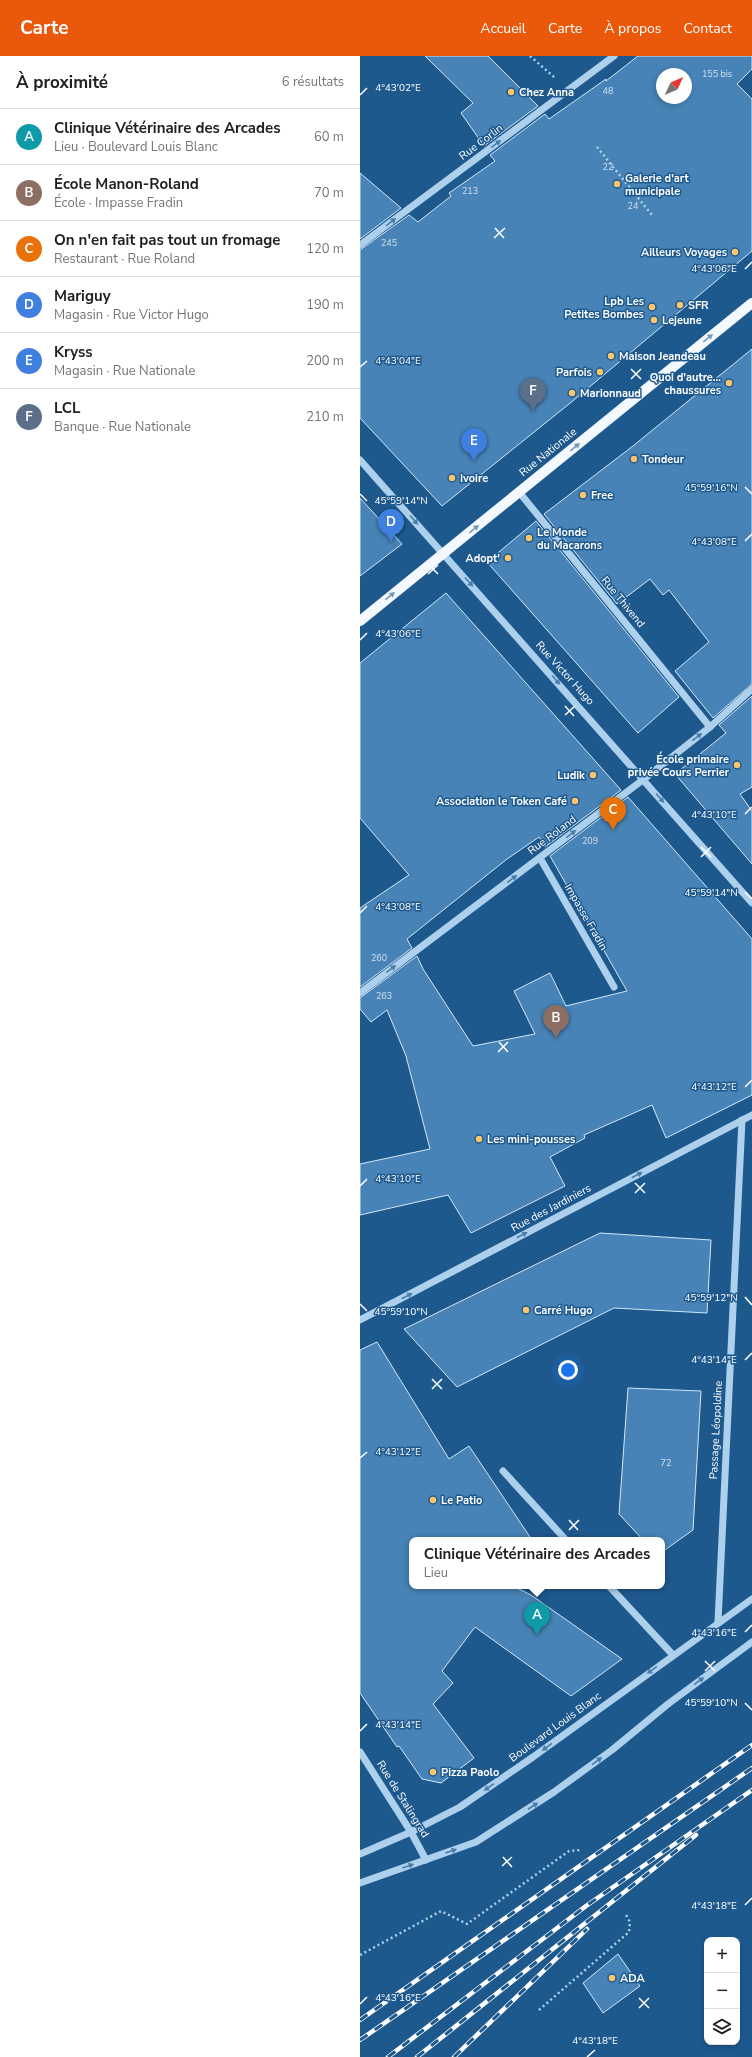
<!DOCTYPE html>
<html lang="fr">
<head>
<meta charset="utf-8">
<style>
	body { margin:0; font-family:"Nunito Sans",sans-serif; background:#f2f2f2; color:#202124 }
	.controls { position:absolute; right:12px; bottom:12px; display:grid; overflow:hidden; border-radius:8px; box-shadow:0 2px 6px #0003 }
	.controls button { width:36px; height:36px; display:grid; place-items:center; padding:0; border:0; border-bottom:1px solid #e0e0e0; background:#fff; color:#202124; font:20px sans-serif }
	.compass { position:absolute; left:296px; top:12px; width:36px; height:36px; border-radius:50%; background:#fff; box-shadow:0 2px 6px #0003; rotate:46deg }
	.you { position:absolute; left:208px; top:1314px; width:14px; height:14px; margin:-10px; border:3px solid #fff; border-radius:50%; background:#1a73e8; box-shadow:0 0 0 6px #1a73e833 }
	.badge { display:grid; place-items:center; width:26px; height:26px; border-radius:50%; background:#ea580c; color:#fff; font-size:13px; font-weight:700 }
	.pin { position:absolute; translate:-50% -33px; filter:drop-shadow(0 1px 2px #0008) }
	.pin::after { content:''; position:absolute; top:21px; width:14px; height:12px; background:inherit; clip-path:polygon(0 0,100% 0,50% 100%) }
	.popup { position:absolute; left:49px; top:1481px; width:256px; height:52px; box-sizing:border-box; display:grid; place-content:center; border-radius:8px; background:#fff; filter:drop-shadow(0 1px 3px #0005); font-size:13px; white-space:nowrap; color:#757577 }
	.popup b { font-size:15px; color:#202124 }
	.popup::after { content:''; position:absolute; left:50%; top:100%; margin-left:-8px; border:8px solid transparent; border-top-color:#fff }
	.list { margin:0; padding:0; list-style:none }
	h2 { display:flex; justify-content:space-between; align-items:center; height:52px; margin:0; padding:0 16px; font-size:17px }
	h2 small { font-size:13px; font-weight:400; color:#757577 }
	.list li { display:grid; grid-template-columns:26px 1fr auto; gap:12px; align-items:center; box-sizing:border-box; height:56px; padding:0 16px; border-top:1px solid #e0e0e0 }
	.list b { display:block; font-size:15px; white-space:nowrap }
	.list p { margin:0; font-size:13px; white-space:nowrap; color:#757577 }
	.list em { font-size:13px; font-style:normal; color:#757577 }
	.icon { flex:none; width:22px; height:22px; fill:none; stroke:currentColor; stroke-width:2; stroke-linecap:round; stroke-linejoin:round }
	.map { position:relative; flex:none; width:392px; height:2001px; overflow:hidden }
	header { display:flex; align-items:center; gap:24px; box-sizing:border-box; height:56px; padding:0 20px; background:#ea580c; color:#fff }
	header strong { font-size:19px }
	nav { display:flex; gap:22px; margin-inline-start:auto; font-size:14px }
	main { display:flex }
	aside { flex:1; background:#fff }
	.map>svg:first-child { display:block }
	.building { fill:#4783b6; stroke:#d2e8f9; fill-rule:evenodd }
	.lines { fill:none; stroke-linecap:round; stroke-linejoin:round }
	.path { stroke:#add0ed; stroke-width:2.5; stroke-dasharray:2 3; stroke-linecap:butt }
	.minor { stroke:#add0ed; stroke-width:7 }
	.major { stroke:#f3f9ff; stroke-width:10 }
	.rail-casing { stroke:#fff; stroke-width:4.5 }
	.rail { stroke:#1e598e; stroke-width:3; stroke-dasharray:9; stroke-linecap:butt }
	.oneway { fill:#497daa }
	.oneway2 { fill:#7399bb }
	.ticks { fill:none; stroke:#fff; stroke-width:1.5 }
	.poi-dot { fill:#fbc56c; stroke:#1e598e; stroke-width:1.5 }
	.labels { text-anchor:middle; dominant-baseline:central; stroke-width:3; stroke-linejoin:round; paint-order:stroke }
	.number-label { font-size:9px; fill:#d1e0ed }
	.poi-label { font-size:11px; font-weight:bold; fill:#fff; stroke:#1e598e; text-anchor:start }
	.street-label { font-size:11px; fill:#fff; stroke:#1e598e }
	.ticks-label { font-size:10px; text-anchor:middle; fill:#fff; stroke:#1e598e; stroke-width:3; stroke-linejoin:round; paint-order:stroke }
</style>
</head>
<body>
<header>
<strong>Carte</strong>
<nav><a>Accueil</a><a>Carte</a><a>À propos</a><a>Contact</a></nav>
</header>
<main>
<aside>
<h2>À proximité<small>6 résultats</small></h2>
<ul class="list">
<li><span class="badge" style="background:#0f9aa8">A</span><div><b>Clinique Vétérinaire des Arcades</b><p>Lieu · Boulevard Louis Blanc</p></div><em>60 m</em></li>
<li><span class="badge" style="background:#8d6e63">B</span><div><b>École Manon-Roland</b><p>École · Impasse Fradin</p></div><em>70 m</em></li>
<li><span class="badge" style="background:#e8710a">C</span><div><b>On n'en fait pas tout un fromage</b><p>Restaurant · Rue Roland</p></div><em>120 m</em></li>
<li><span class="badge" style="background:#3f7fe0">D</span><div><b>Mariguy</b><p>Magasin · Rue Victor Hugo</p></div><em>190 m</em></li>
<li><span class="badge" style="background:#3f7fe0">E</span><div><b>Kryss</b><p>Magasin · Rue Nationale</p></div><em>200 m</em></li>
<li><span class="badge" style="background:#5c6f8a">F</span><div><b>LCL</b><p>Banque · Rue Nationale</p></div><em>210 m</em></li>
</ul>
</aside>
<div class="map">
<svg width="392" height="2001" viewBox="0 0 392 2001">
	<rect width="100%" height="100%" fill="#1e598e"/>
	<g class="building">
		<path d="M65,0H128L178,50L124,90L101,57L113,47Z"/>
		<path d="M278,0H392V13L377,28L392,43V195L209,348L82,450L0,362V194L49,159L58,166L91,140L89,137L135,105L130,99L185,58L189,63L246,23V25ZM302,18H326V42H302Z"/>
		<path d="M0,117L41,152L0,183Z"/>
		<path d="M392,293V628L353,662L315,615L349,586L309,534L303,539L290,523L257,548L184,458L273,390Z"/>
		<path d="M0,442L42,488L0,520Z"/>
		<path d="M176,465L319,641L278,677L127,506Z"/>
		<path d="M86,537L261,734L185,791L179,781L147,803L47,883L52,892L0,931V852L49,819L0,762V607Z"/>
		<path d="M392,640V731L380,738L392,755V808L315,718L366,677L359,669Z"/>
		<path d="M268,741L392,883V1039L306,1082L292,1049L224,1079L225,1082L190,1101L205,1130L111,1177L88,1139L0,1159V1108L70,1093L46,1000L27,954L11,966L0,953V942L57,900L63,913L113,990L175,978L154,935L190,917L206,950L267,935L190,800Z"/>
		<path d="M240,1177L351,1184L347,1257L254,1252L97,1331L44,1273Z"/>
		<path d="M17,1286L89,1403L109,1390L172,1484H52V1530H153L171,1539L262,1603L211,1640L115,1571L82,1615L93,1627L73,1648L114,1702L81,1727L62,1723L39,1690L37,1691L0,1637V1294Z"/>
		<path d="M268,1332L341,1335L333,1474L302,1496V1484H283L259,1458Z"/>
		<path d="M258,1898L280,1930L243,1957L223,1927Z"/>
	</g>
	<g class="lines">
		<g class="path">
			<path d="M170,0L194,21"/>
			<path d="M237,91L292,159"/>
			<path d="M0,1899L81,1855L107,1868L209,1795L221,1794"/>
			<path d="M179,1954L269,1876L270,1866L265,1857"/>
		</g>
		<g class="minor">
			<path d="M0,189L254,0"/>
			<path d="M0,404L392,847"/>
			<path d="M159,436L350,671"/>
			<path d="M180,802L254,931"/>
			<path d="M0,937L284,723L350,671L392,633"/>
			<path d="M0,1264L392,1059"/>
			<path d="M143,1415L206,1484"/>
			<path d="M249,1530L313,1599"/>
			<path d="M358,1566L382,1064"/>
			<path d="M0,1696L51,1776L66,1804"/>
			<path d="M0,1798L51,1776L100,1751L173,1701L392,1543"/>
			<path d="M0,1827L116,1786L194,1736L252,1694L308,1648L392,1586"/>
		</g>
		<path class="major" d="M0,565L392,247"/>
		<g class="rail-casing">
			<g id="rail">
				<path d="M0,1964L392,1689"/>
				<path d="M0,1984L392,1712"/>
				<path d="M28,2001L226,1850L392,1734"/>
				<path d="M57,2001L336,1779"/>
				<path d="M94,2001L227,1873"/>
			</g>
		</g>
		<use href="#rail" class="rail"/>
	</g>
	<defs><path id="oneway-solid" d="M-6-.8H1V-3.2L6.5 0L1 3.2V.8H-6Z"/></defs>
	<g class="oneway">
		<use href="#oneway-solid" transform="translate(136 88) rotate(-37)"/>
		<use href="#oneway-solid" transform="translate(31 166) rotate(-37)"/>
		<use href="#oneway-solid" transform="translate(54 464) rotate(48)"/>
		<use href="#oneway-solid" transform="translate(109 526) rotate(48)"/>
		<use href="#oneway-solid" transform="translate(196 624) rotate(48)"/>
		<use href="#oneway-solid" transform="translate(337 681) rotate(-38)"/>
		<use href="#oneway-solid" transform="translate(300 742) rotate(49)"/>
		<use href="#oneway-solid" transform="translate(211 778) rotate(-37)"/>
		<use href="#oneway-solid" transform="translate(152 823) rotate(-37)"/>
		<use href="#oneway-solid" transform="translate(31 913) rotate(-37)"/>
		<use href="#oneway-solid" transform="translate(277 1119) rotate(-28)"/>
		<use href="#oneway-solid" transform="translate(162 1179) rotate(-28)"/>
		<use href="#oneway-solid" transform="translate(47 1240) rotate(-28)"/>
		<use href="#oneway-solid" transform="translate(292 1614) rotate(144)"/>
		<use href="#oneway-solid" transform="translate(339 1625) rotate(-36)"/>
		<use href="#oneway-solid" transform="translate(187 1691) rotate(144)"/>
		<use href="#oneway-solid" transform="translate(237 1705) rotate(-37)"/>
		<use href="#oneway-solid" transform="translate(129 1731) rotate(146)"/>
		<use href="#oneway-solid" transform="translate(173 1750) rotate(-33)"/>
		<use href="#oneway-solid" transform="translate(91 1795) rotate(-19)"/>
		<use href="#oneway-solid" transform="translate(48 1810) rotate(-19)"/>
	</g>
	<g class="oneway2">
		<use href="#oneway-solid" transform="translate(348 282) rotate(-39)"/>
		<use href="#oneway-solid" transform="translate(215 391) rotate(-39)"/>
		<use href="#oneway-solid" transform="translate(114 473) rotate(-39)"/>
		<use href="#oneway-solid" transform="translate(30 540) rotate(-39)"/>
	</g>
	<path class="ticks" d="M0,39L7,32M135,172L144,182M134,182L145,172M385,213L392,206M0,311L7,305M271,313L281,323M271,323L281,313M385,431L392,438M0,438L7,445M385,485L392,478M68,508L78,518M68,518L78,509M0,584L7,577M205,650L214,660M205,659L215,650M385,758L392,751M341,791L351,801M341,801L351,791M385,836L392,843M0,857L7,850M139,986L148,996M138,996L148,986M385,1031L392,1024M275,1127L285,1137M0,1130L7,1123M275,1137L285,1127M385,1241L392,1249M0,1248L7,1255M385,1304L392,1297M72,1323L82,1333M72,1333L82,1323M0,1402L7,1396M209,1464L218,1474M209,1474L219,1464M385,1576L392,1569M345,1605L355,1615M345,1615L355,1605M385,1647L392,1654M0,1675L7,1668M143,1801L152,1811M142,1810L152,1801M385,1849L392,1842M279,1942L289,1952M0,1948L7,1941M279,1952L289,1942M227,2001L235,1994"/>
	<g class="poi-dot">
		<circle cx="151" cy="36" r="4"/>
		<circle cx="257" cy="128" r="4"/>
		<circle cx="375" cy="196" r="4"/>
		<circle cx="320" cy="249" r="4"/>
		<circle cx="292" cy="251" r="4"/>
		<circle cx="294" cy="264" r="4"/>
		<circle cx="251" cy="300" r="4"/>
		<circle cx="240" cy="316" r="4"/>
		<circle cx="369" cy="327" r="4"/>
		<circle cx="212" cy="337" r="4"/>
		<circle cx="274" cy="403" r="4"/>
		<circle cx="92" cy="422" r="4"/>
		<circle cx="223" cy="439" r="4"/>
		<circle cx="169" cy="482" r="4"/>
		<circle cx="148" cy="502" r="4"/>
		<circle cx="377" cy="709" r="4"/>
		<circle cx="233" cy="719" r="4"/>
		<circle cx="215" cy="745" r="4"/>
		<circle cx="119" cy="1083" r="4"/>
		<circle cx="166" cy="1254" r="4"/>
		<circle cx="73" cy="1444" r="4"/>
		<circle cx="73" cy="1716" r="4"/>
		<circle cx="252" cy="1922" r="4"/>
	</g>
	<g class="labels">
		<g class="number-label">
			<text x="357" y="18">155 bis</text>
			<text x="248" y="35">48</text>
			<text x="248" y="111">22</text>
			<text x="110" y="135">213</text>
			<text x="273" y="150">24</text>
			<text x="29" y="187">245</text>
			<text x="230" y="785">209</text>
			<text x="19" y="902">260</text>
			<text x="24" y="940">263</text>
			<text x="306" y="1407">72</text>
		</g>
		<g class="poi-label">
			<text x="159" y="36">Chez Anna</text>
			<text x="265" y="122">Galerie d'art<tspan x="265" dy="13">municipale</tspan></text>
			<text x="367" y="196" text-anchor="end">Ailleurs Voyages</text>
			<text x="284" y="245" text-anchor="end">Lpb Les<tspan x="284" dy="13">Petites Bombes</tspan></text>
			<text x="328" y="249">SFR</text>
			<text x="302" y="264">Lejeune</text>
			<text x="259" y="300">Maison Jeandeau</text>
			<text x="232" y="316" text-anchor="end">Parfois</text>
			<text x="361" y="321" text-anchor="end">Quoi d'autre...<tspan x="361" dy="13">chaussures</tspan></text>
			<text x="220" y="337">Marionnaud</text>
			<text x="282" y="403">Tondeur</text>
			<text x="100" y="422">Ivoire</text>
			<text x="231" y="439">Free</text>
			<text x="177" y="476">Le Monde<tspan x="177" dy="13">du Macarons</tspan></text>
			<text x="140" y="502" text-anchor="end">Adopt'</text>
			<text x="369" y="703" text-anchor="end">École primaire<tspan x="369" dy="13">privée Cours Perrier</tspan></text>
			<text x="225" y="719" text-anchor="end">Ludik</text>
			<text x="207" y="745" text-anchor="end">Association le Token Café</text>
			<text x="127" y="1083">Les mini-pousses</text>
			<text x="174" y="1254">Carré Hugo</text>
			<text x="81" y="1444">Le Patio</text>
			<text x="81" y="1716">Pizza Paolo</text>
			<text x="260" y="1922">ADA</text>
		</g>
		<g class="street-label">
			<text transform="translate(121 86) rotate(-37)">Rue Corlin</text>
			<text transform="translate(188 396) rotate(-39)">Rue Nationale</text>
			<text transform="translate(263 546) rotate(51)">Rue Thivend</text>
			<text transform="translate(205 617) rotate(48)">Rue Victor Hugo</text>
			<text transform="translate(192 779) rotate(-37)">Rue Roland</text>
			<text transform="translate(226 861) rotate(60)">Impasse Fradin</text>
			<text transform="translate(191 1152) rotate(-28)">Rue des Jardiniers</text>
			<text transform="translate(356 1374) rotate(-87)">Passage Léopoldine</text>
			<text transform="translate(195 1671) rotate(-36)">Boulevard Louis Blanc</text>
			<text transform="translate(43 1743) rotate(58)">Rue de Stalingrad</text>
		</g>
	</g>
	<g class="ticks-label">
		<text x="38" y="35">4°43'02"E</text>
		<text x="354" y="216">4°43'06"E</text>
		<text x="38" y="308">4°43'04"E</text>
		<text x="351" y="435">45°59'16"N</text>
		<text x="41" y="448">45°59'14"N</text>
		<text x="354" y="489">4°43'08"E</text>
		<text x="38" y="581">4°43'06"E</text>
		<text x="354" y="762">4°43'10"E</text>
		<text x="351" y="840">45°59'14"N</text>
		<text x="38" y="854">4°43'08"E</text>
		<text x="354" y="1034">4°43'12"E</text>
		<text x="38" y="1126">4°43'10"E</text>
		<text x="351" y="1245">45°59'12"N</text>
		<text x="41" y="1259">45°59'10"N</text>
		<text x="354" y="1307">4°43'14"E</text>
		<text x="38" y="1399">4°43'12"E</text>
		<text x="354" y="1580">4°43'16"E</text>
		<text x="351" y="1650">45°59'10"N</text>
		<text x="38" y="1672">4°43'14"E</text>
		<text x="354" y="1853">4°43'18"E</text>
		<text x="38" y="1945">4°43'16"E</text>
		<text x="235" y="1988">4°43'18"E</text>
	</g>
</svg>
<div class="controls">
<button>+</button>
<button>−</button>
<button><svg class="icon" aria-label="layers" viewBox="0 0 24 24"><path d="M12 4l9 5-9 5-9-5zM3 14l9 5 9-5"/></svg></button>
</div>
<svg class="compass" viewBox="-18 -18 36 36"><path d="M0-13l5 13h-10z" fill="#e53935"/><path d="M0 13l5-13h-10z" fill="#757577"/></svg>
<div class="you"></div>
<div class="pin badge" style="left:177px;top:1579px;background:#0f9aa8">A</div>
<div class="popup"><b>Clinique Vétérinaire des Arcades</b>Lieu</div>
<div class="pin badge" style="left:196px;top:982px;background:#8d6e63">B</div>
<div class="pin badge" style="left:253px;top:774px;background:#e8710a">C</div>
<div class="pin badge" style="left:31px;top:486px;background:#3f7fe0">D</div>
<div class="pin badge" style="left:114px;top:405px;background:#3f7fe0">E</div>
<div class="pin badge" style="left:173px;top:355px;background:#5c6f8a">F</div>
</div>
</main>
</body>
</html>
